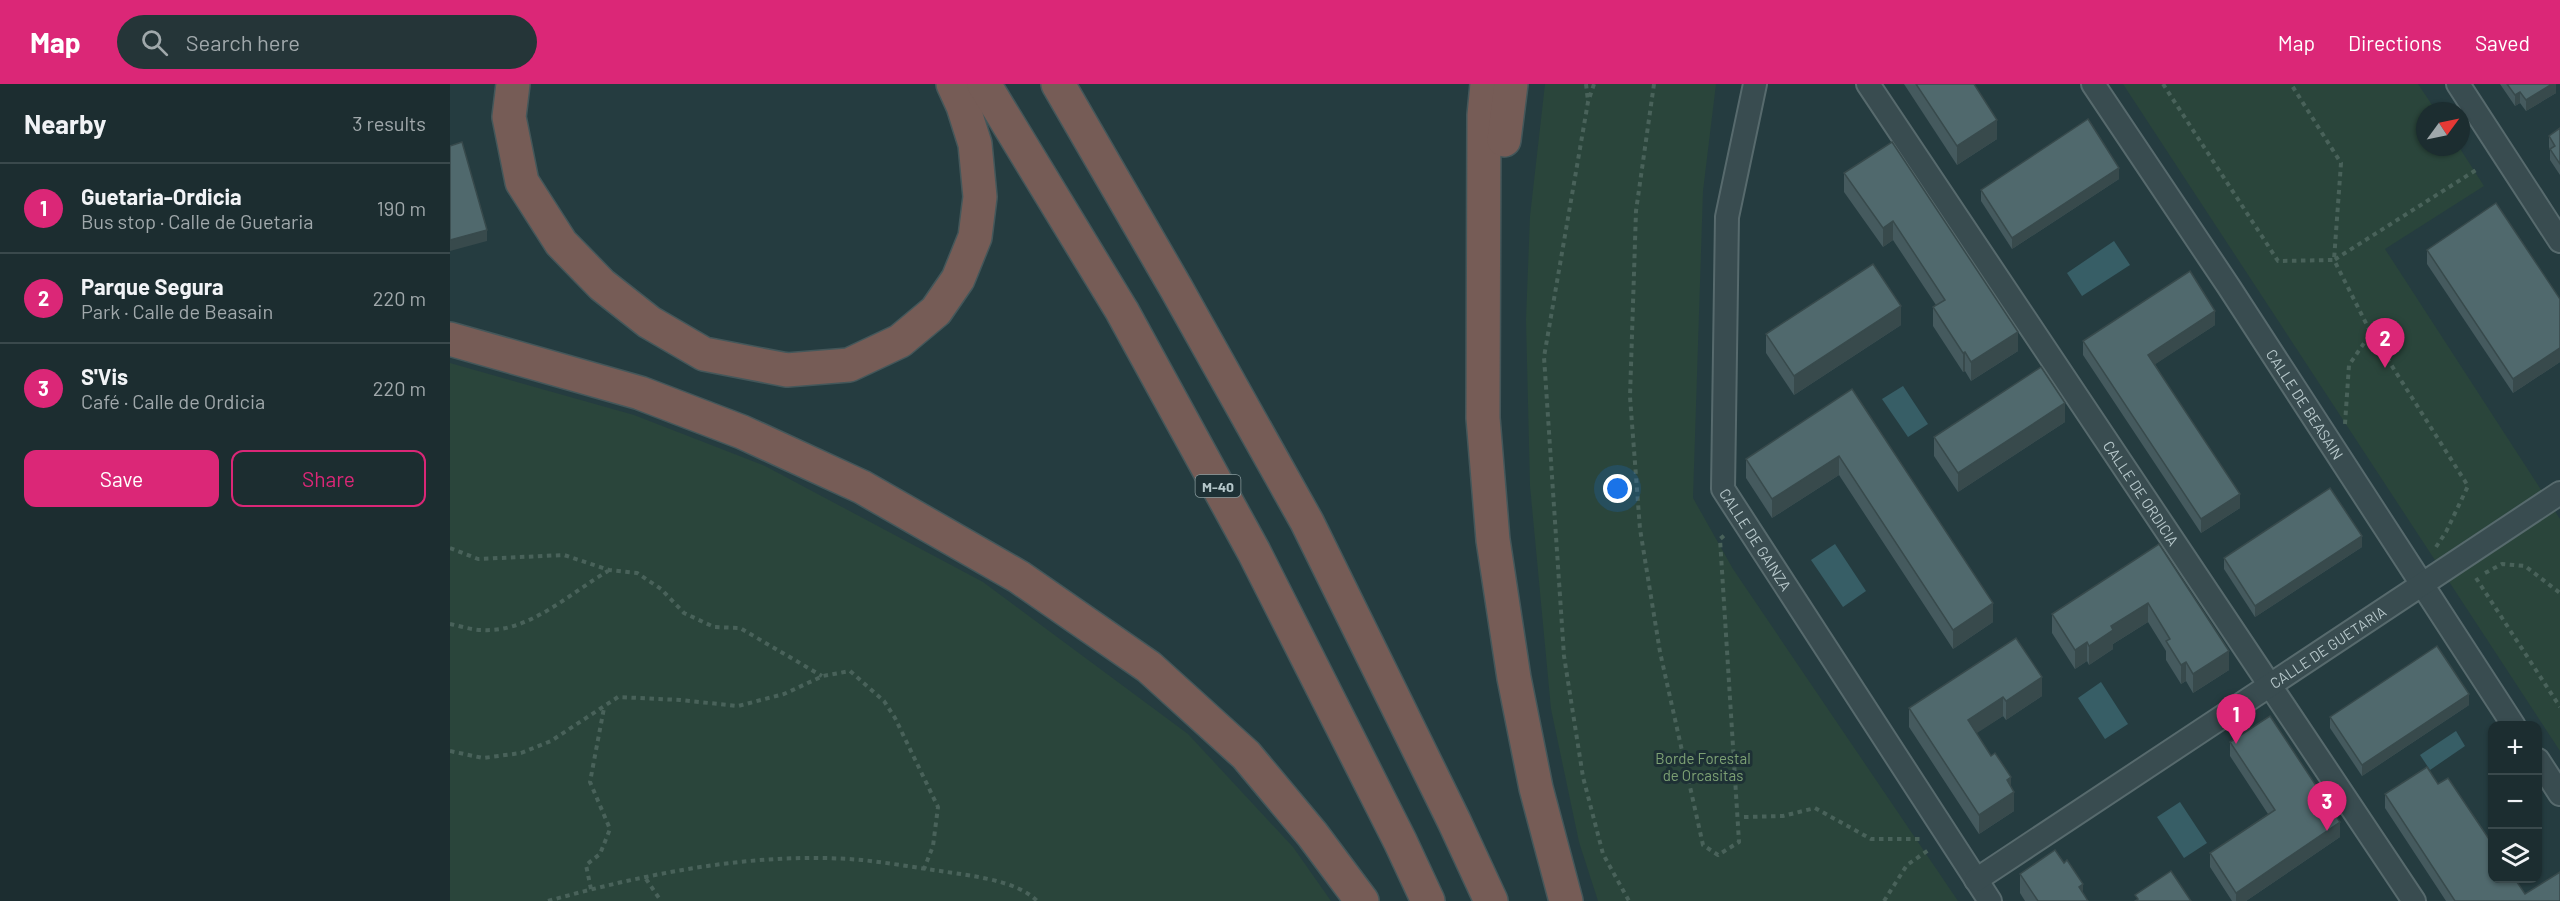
<!DOCTYPE html>
<html lang="en">
<head>
<meta charset="utf-8">
<style>
	body { margin:0; font-family:Barlow,sans-serif; background:#253538; color:#f1f3f6 }
	.controls { position:absolute; right:18px; bottom:18px; display:grid; overflow:hidden; border-radius:12px; box-shadow:0 2px 4px #0004 }
	.controls button { width:54px; height:54px; display:grid; place-items:center; padding:0; border:0; border-bottom:2px solid #3a494c; background:#1c2d30; color:#f1f3f6; font:30px sans-serif }
	.compass { position:absolute; left:1966px; top:18px; width:54px; height:54px; border-radius:50%; background:#1c2d30; box-shadow:0 2px 4px #0004; rotate:57deg }
	.you { position:absolute; left:1168px; top:405px; width:21px; height:21px; margin:-15px; border:4px solid #fff; border-radius:50%; background:#1a73e8; box-shadow:0 0 0 9px #1a73e833 }
	.badge { display:grid; place-items:center; width:39px; height:39px; border-radius:50%; background:#db2777; color:#fff; font-size:20px; font-weight:700 }
	.pin { position:absolute; translate:-50% -50px; filter:drop-shadow(0 2px 3px #0008) }
	.pin::after { content:''; position:absolute; top:32px; width:21px; height:18px; background:inherit; clip-path:polygon(0 0,100% 0,50% 100%) }
	.list { margin:0; padding:0; list-style:none }
	h2 { display:flex; justify-content:space-between; align-items:center; height:78px; margin:0; padding:0 24px; font-size:26px }
	h2 small { font-size:20px; font-weight:400; color:#a0a8ab }
	.list li { display:grid; grid-template-columns:39px 1fr auto; gap:18px; align-items:center; box-sizing:border-box; height:90px; padding:0 24px; border-top:2px solid #3a494c }
	.list b { display:block; font-size:22px; white-space:nowrap }
	.list p { margin:0; font-size:20px; white-space:nowrap; color:#a0a8ab }
	.list em { font-size:20px; font-style:normal; color:#a0a8ab }
	.actions { display:flex; gap:12px; padding:18px 24px }
	.actions a { flex:1; padding:14px 0; border:2px solid #db2777; border-radius:12px; text-align:center; font-size:21px; color:#db2777 }
	.actions .main { background:#db2777; color:#fff }
	.icon { flex:none; width:33px; height:33px; fill:none; stroke:currentColor; stroke-width:2; stroke-linecap:round; stroke-linejoin:round }
	.map { position:relative; flex:none; width:2110px; height:817px; overflow:hidden }
	header { display:flex; align-items:center; gap:36px; box-sizing:border-box; height:84px; padding:0 30px; background:#db2777; color:#fff }
	header strong { font-size:28px }
	nav { display:flex; gap:33px; margin-inline-start:auto; font-size:21px }
	.search { width:420px; height:54px; background:#253538; display:flex; align-items:center; gap:15px; box-sizing:border-box; padding:0 21px; border-radius:33px; color:#a0a8ab; font-size:22px }
	main { display:flex }
	aside { flex:1; background:#1c2d30 }
	.map>svg:first-child { display:block }
	.green { fill:#2a453b }
	.water { fill:#375e66 }
	.lines { fill:none; stroke-linecap:round; stroke-linejoin:round }
	.street-casing { stroke:#576a6d; stroke-width:26 }
	.highway-casing { stroke:#44575a; stroke-width:36 }
	.path { stroke:#49625a; stroke-width:4; stroke-dasharray:4.5 4.5; stroke-linecap:butt }
	.street { stroke:#394c50; stroke-width:22 }
	.highway { stroke:#765c56; stroke-width:33 }
	.wall { fill:#455a5e }
	.shaded-wall { fill:#384a4c }
	.building { fill:#50696d; stroke:#384a4c; stroke-width:1.5 }
	.labels { text-anchor:middle; dominant-baseline:central; stroke-width:6; stroke-linejoin:round; paint-order:stroke }
	.shield { fill:#1e3135; stroke:#889a9d; stroke-width:1.5 }
	.shield-label { font-size:14px; font-weight:bold; fill:#b6c7ca }
	.street-label { font-size:15px; fill:#b6c7ca; stroke:#1e3135 }
	.park-label { font-size:15px; fill:#7da174; stroke:#1e3135 }
</style>
</head>
<body>
<header>
<strong>Map</strong>
<div class="search"><svg class="icon" aria-label="search" viewBox="0 0 24 24"><circle cx="10" cy="10" r="6"/><path d="M15 15l6 6"/></svg>Search here</div>
<nav><a>Map</a><a>Directions</a><a>Saved</a></nav>
</header>
<main>
<aside>
<h2>Nearby<small>3 results</small></h2>
<ul class="list">
<li><span class="badge">1</span><div><b>Guetaria-Ordicia</b><p>Bus stop · Calle de Guetaria</p></div><em>190 m</em></li>
<li><span class="badge">2</span><div><b>Parque Segura</b><p>Park · Calle de Beasain</p></div><em>220 m</em></li>
<li><span class="badge">3</span><div><b>S'Vis</b><p>Café · Calle de Ordicia</p></div><em>220 m</em></li>
</ul>
<div class="actions"><a class="main">Save</a><a>Share</a></div>
</aside>
<div class="map">
<svg width="2110" height="817" viewBox="0 0 2110 817">
	<rect width="100%" height="100%" fill="#253c40"/>
	<g class="green">
		<path d="M1095,0H1266L1253,107L1243,414L1283,485L1508,817H1148L1129,758L1101,625L1080,402L1076,236L1080,132Z"/>
		<path d="M1673,0H1968L1986,27H1975V63H2009L2034,102L1935,165L2110,435V667Z"/>
		<path d="M0,279L184,331L315,382L533,498L738,650L843,763L881,817H0Z"/>
	</g>
	<g class="water">
		<path d="M1664,157L1680,181L1632,212L1617,189Z"/>
		<path d="M1453,302L1478,340L1458,353L1432,315Z"/>
		<path d="M1385,460L1416,507L1393,523L1361,476Z"/>
		<path d="M1651,598L1678,640L1655,655L1628,614Z"/>
		<path d="M2006,647L2015,662L1980,686L1970,671Z"/>
		<path d="M1730,718L1757,759L1734,774L1707,733Z"/>
	</g>
	<g class="lines">
		<g class="street-casing">
			<g id="street">
				<path id="s1" d="M1305,0L1277,133L1273,405L1540,817"/>
				<path id="s2" d="M1418,0L1964,817"/>
				<path id="s3" d="M1643,0L1779,203L2064,642"/>
				<path d="M2008,0L2110,157"/>
				<path d="M2088,676L2110,710"/>
				<path id="s4" d="M1526,796L2110,409"/>
			</g>
		</g>
		<g class="highway-casing">
			<g id="highway">
				<path d="M63,0L59,33L72,98L111,159L152,201L199,238L254,270L337,286L399,281L450,257L486,227L508,195L525,153L530,113L525,60L513,22L503,0"/>
				<path d="M534,0L672,227L804,468L950,757L978,817"/>
				<path d="M608,0L726,204L857,438L1004,737L1041,817"/>
				<path d="M1037,0L1034,31L1033,334L1043,456L1064,594L1086,704L1116,817"/>
				<path d="M1054,56L1061,0"/>
				<path d="M0,255L190,309L292,348L412,403L569,493L699,583L796,671L862,750L912,817"/>
			</g>
		</g>
		<g class="path">
			<path d="M1136,0L1138,17"/>
			<path d="M1144,0L1138,18L1094,273L1114,572L1133,693L1153,770L1179,817"/>
			<path d="M1204,0L1186,127L1180,313L1190,445L1210,568L1253,761L1268,771L1289,758L1270,455L1276,450"/>
			<path d="M1713,0L1828,177L1884,176L1891,79L1841,0"/>
			<path d="M1895,340L1899,281L1921,249"/>
			<path d="M1986,463L1996,448L2018,402L1921,249L1884,176L2026,86"/>
			<path d="M0,464L28,475L114,471L159,486L187,489L211,505L234,529L264,543L290,544L372,592"/>
			<path d="M2035,489L2052,480L2075,482L2110,509"/>
			<path d="M2026,494L2110,623"/>
			<path d="M0,540C10,542 22,546 32,546C79,549 120,509 158,487"/>
			<path d="M0,667L33,674L71,669L101,657L168,613L230,616L288,622L334,610L373,592L400,587L434,617L445,634L488,723L483,762L474,785"/>
			<path d="M1294,733L1333,732L1365,724L1421,755H1474"/>
			<path d="M196,795L211,817"/>
			<path d="M141,805L136,781L150,770L160,745L140,698L154,624"/>
			<path d="M98,817C198,789 307,767 412,776C440,779 469,784 497,788C523,792 568,797 587,817"/>
			<path d="M1434,817L1457,781L1480,765"/>
		</g>
		<use href="#street" class="street"/>
		<use href="#highway" class="highway"/>
	</g>
	<g class="wall">
		<path d="M1454,0H1524L1547,55L1507,81Z"/>
		<path d="M2050,0H2106V9L2076,27L2070,19L2065,22Z"/>
		<path d="M2110,44V91L2100,76V66L2099,63V52Z"/>
		<path d="M1442,58L1568,267L1521,297L1515,287L1513,288L1483,242V223L1486,221L1443,156L1433,163L1394,108V89Z"/>
		<path d="M1669,95L1562,165L1531,117V106Z"/>
		<path d="M1977,166L2110,215V278L2063,309L1977,180Z"/>
		<path d="M1451,241L1344,311L1316,269V250Z"/>
		<path d="M1765,241L1705,280L1790,424L1751,449L1633,271V257Z"/>
		<path d="M1402,305L1543,538L1503,565L1389,391L1322,434L1296,394V375Z"/>
		<path d="M1615,338L1508,408L1484,372V353Z"/>
		<path d="M1709,460L1779,586L1743,609L1736,597L1731,600L1716,576V567L1698,538L1663,560V565L1639,581L1637,577L1625,585L1602,549V530Z"/>
		<path d="M1912,463L1805,533L1774,485V474Z"/>
		<path d="M1566,554L1592,612L1556,636L1553,632L1526,649L1561,702L1564,727L1529,750L1459,643V624Z"/>
		<path d="M2019,621L1912,692L1880,644V633Z"/>
		<path d="M1780,658L1890,753L1796,817H1782L1760,783V769L1818,730L1780,672Z"/>
		<path d="M1988,700L2075,810L2110,817H1996L1935,724V710Z"/>
		<path d="M1570,790L1633,809L1638,817H1575L1570,809Z"/>
	</g>
	<g class="shaded-wall">
		<path d="M2102,0H2106V9L2076,27V16Z"/>
		<path d="M2070,8V19L2065,22V11Z"/>
		<path d="M1547,36V55L1507,81V62Z"/>
		<path d="M1669,84V95L1562,165V154Z"/>
		<path d="M1443,137V156L1433,163V144Z"/>
		<path d="M37,146V157L0,167V156Z"/>
		<path d="M1451,222V241L1344,311V292Z"/>
		<path d="M1765,227V241L1698,285V271Z"/>
		<path d="M1568,248V267L1521,297V278Z"/>
		<path d="M2110,264V278L2063,309V295Z"/>
		<path d="M1515,268V287L1513,288V269Z"/>
		<path d="M1615,319V338L1508,408V389Z"/>
		<path d="M1389,372V391L1322,434V415Z"/>
		<path d="M1790,410V424L1751,449V435Z"/>
		<path d="M1912,452V463L1805,533V522Z"/>
		<path d="M1543,519V538L1503,565V546Z"/>
		<path d="M1698,519V538L1663,560V565L1639,581V562L1661,542Z"/>
		<path d="M1637,558V577L1625,585V566Z"/>
		<path d="M1779,567V586L1743,609V590Z"/>
		<path d="M1736,578V597L1731,600V581Z"/>
		<path d="M1592,593V612L1556,636V617Z"/>
		<path d="M2019,610V621L1912,692V681Z"/>
		<path d="M1553,613V632L1518,655V636Z"/>
		<path d="M1561,693V710L1564,708V727L1529,750V731L1557,696Z"/>
		<path d="M1890,738V753L1796,817H1786V809Z"/>
		<path d="M1633,800V817L1629,803Z"/>
	</g>
	<g class="building">
		<path d="M1466,0H1524L1547,36L1507,62Z"/>
		<path d="M2057,0H2102L2076,16L2070,8L2065,11Z"/>
		<path d="M1638,35L1669,84L1562,154L1531,106Z"/>
		<path d="M2110,44V80L2100,65L2105,62L2099,52Z"/>
		<path d="M12,58L37,146L0,156V62Z"/>
		<path d="M1442,58L1568,248L1521,278L1515,268L1513,269L1483,223L1495,216L1443,137L1433,144L1394,89Z"/>
		<path d="M2046,119L2110,215V264L2063,295L1977,166Z"/>
		<path d="M1423,180L1451,222L1344,292L1316,250Z"/>
		<path d="M1740,187L1765,227L1698,271L1790,410L1751,435L1633,257Z"/>
		<path d="M1591,283L1615,319L1508,389L1484,353Z"/>
		<path d="M1402,305L1543,519L1503,546L1389,372L1322,415L1296,375Z"/>
		<path d="M1880,404L1912,452L1805,522L1774,474Z"/>
		<path d="M1709,460L1779,567L1743,590L1736,578L1731,581L1716,557L1720,555L1698,519L1661,542L1663,546L1639,562L1637,558L1625,566L1602,530Z"/>
		<path d="M1566,554L1592,593L1556,617L1553,613L1518,636L1541,672L1545,669L1561,693L1557,696L1564,708L1529,731L1459,624Z"/>
		<path d="M1987,562L2019,610L1912,681L1880,633Z"/>
		<path d="M1820,632L1890,738L1786,809L1760,769L1825,726L1780,658Z"/>
		<path d="M1977,683L1988,700L1998,694L2043,761V795H2065L2075,810L2110,788V817H2005L1935,710Z"/>
		<path d="M1605,766L1614,779L1617,776L1633,800L1629,803L1638,817H1588L1570,790Z"/>
		<path d="M1721,787L1741,817H1685L1688,815L1685,811Z"/>
	</g>
	<g class="labels">
		<rect class="shield" x="745.5" y="391" width="45" height="22" rx="4.5"/>
		<g class="shield-label">
			<text x="768" y="402">M-40</text>
		</g>
		<g class="street-label">
			<text stroke="none"><textPath href="#s3" startOffset="384">CALLE DE BEASAIN</textPath></text>
			<text stroke="none"><textPath href="#s2" startOffset="492">CALLE DE ORDICIA</textPath></text>
			<text stroke="none"><textPath href="#s1" startOffset="468">CALLE DE GAINZA</textPath></text>
			<text stroke="none"><textPath href="#s4" startOffset="422">CALLE DE GUETARIA</textPath></text>
		</g>
		<g class="park-label">
			<text x="1253" y="674">Borde Forestal<tspan x="1253" dy="17">de Orcasitas</tspan></text>
		</g>
	</g>
</svg>
<div class="controls">
<button>+</button>
<button>−</button>
<button><svg class="icon" aria-label="layers" viewBox="0 0 24 24"><path d="M12 4l9 5-9 5-9-5zM3 14l9 5 9-5"/></svg></button>
</div>
<svg class="compass" viewBox="-18 -18 36 36"><path d="M0-13l5 13h-10z" fill="#e53935"/><path d="M0 13l5-13h-10z" fill="#a0a8ab"/></svg>
<div class="you"></div>
<div class="pin badge" style="left:1786px;top:660px">1</div>
<div class="pin badge" style="left:1935px;top:284px">2</div>
<div class="pin badge" style="left:1877px;top:747px">3</div>
</div>
</main>
</body>
</html>
